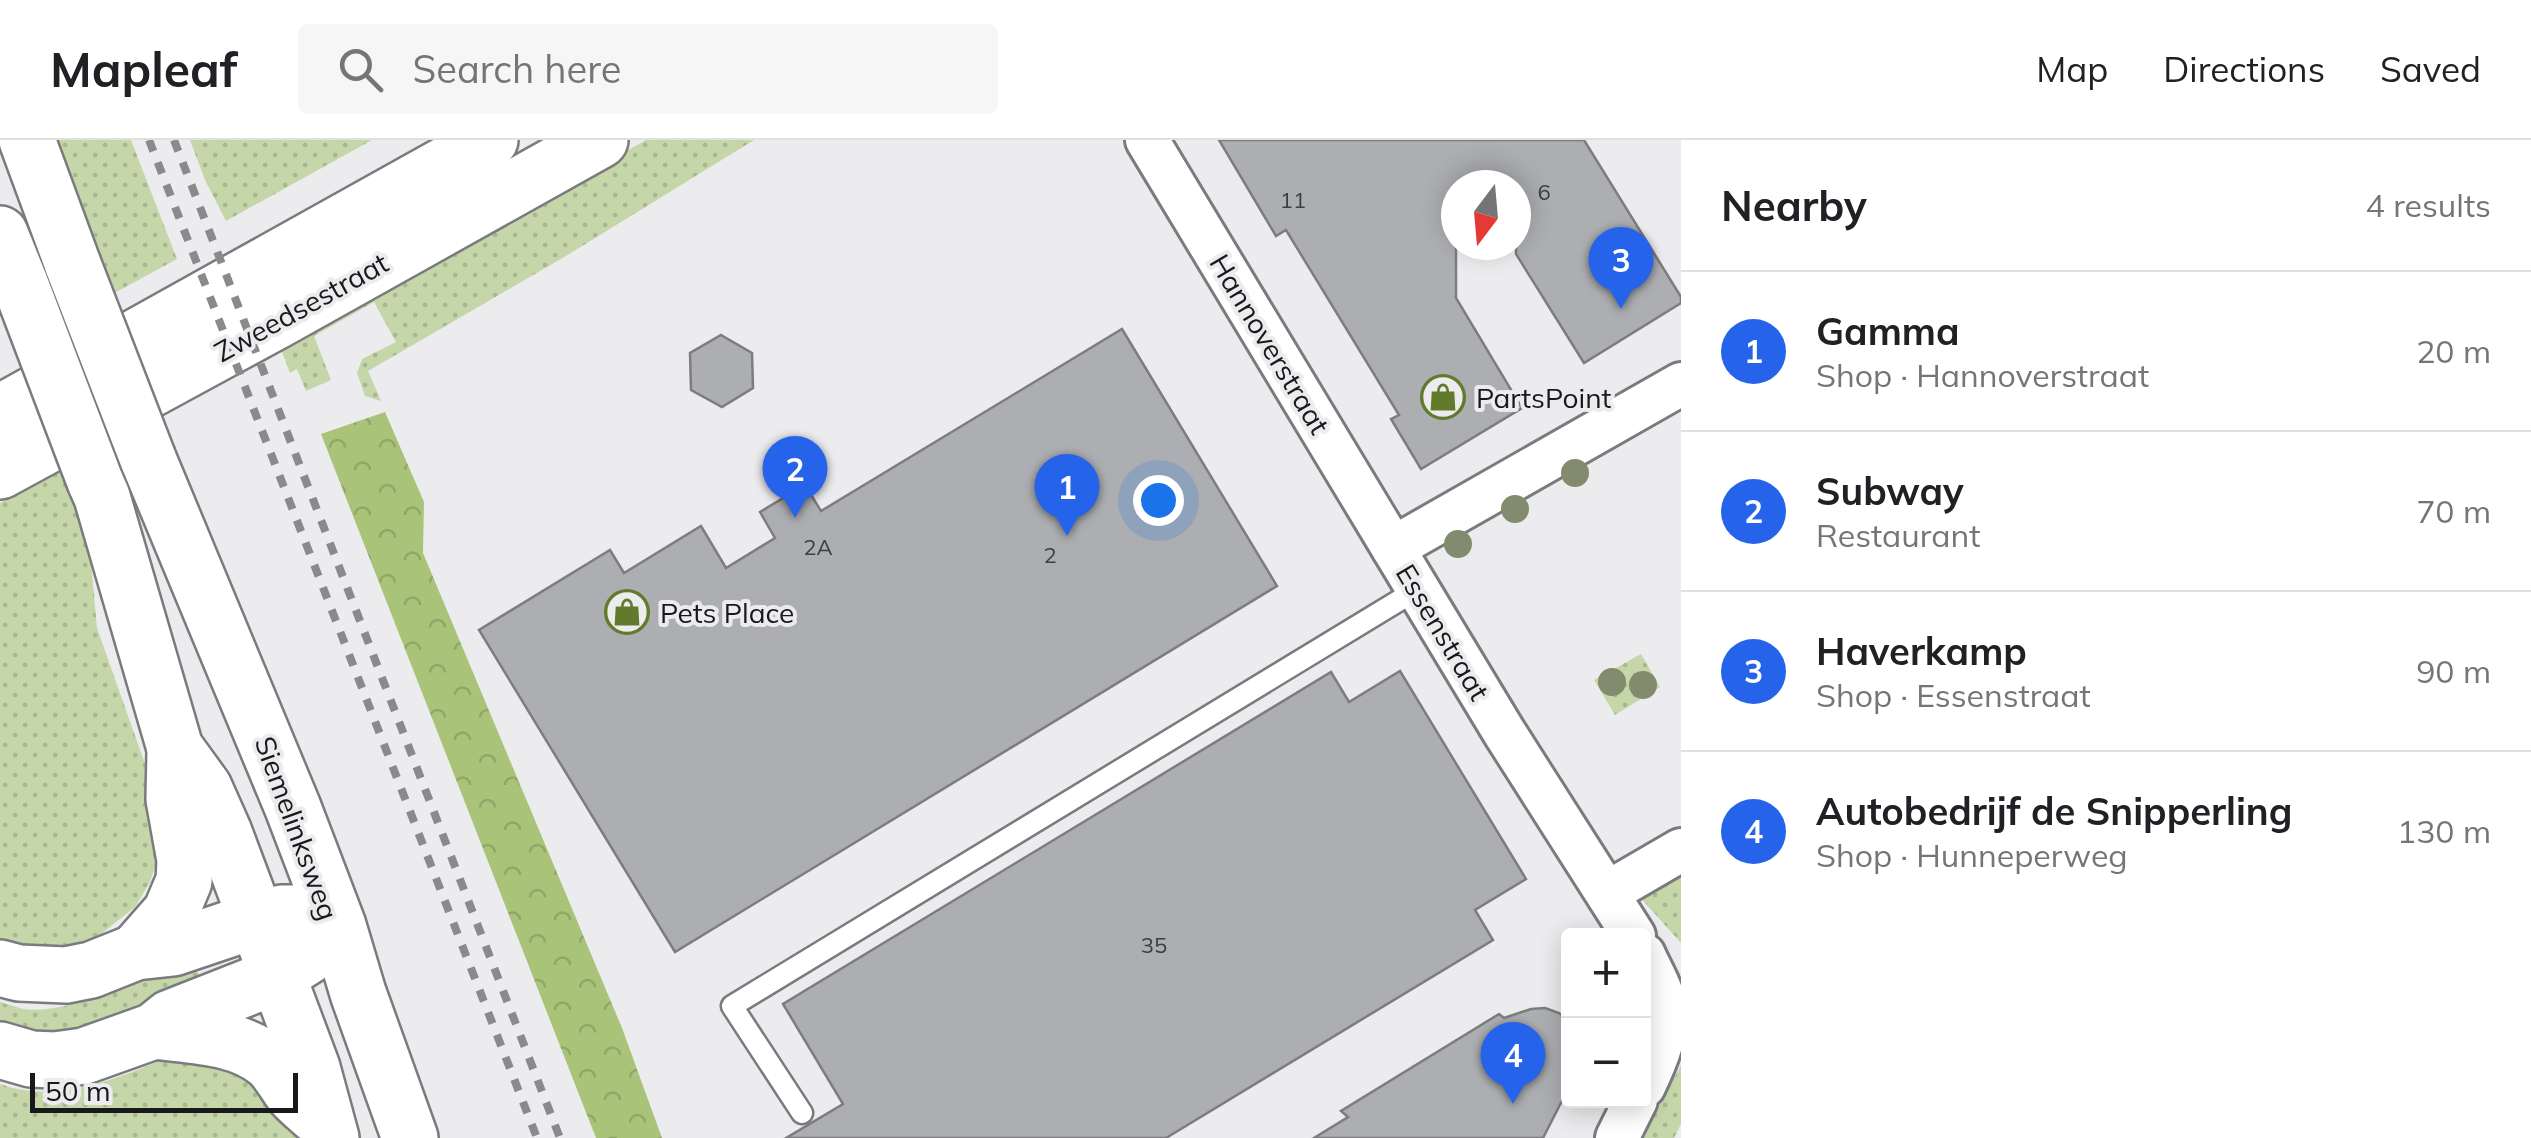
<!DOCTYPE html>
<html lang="en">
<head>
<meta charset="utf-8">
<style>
	body { margin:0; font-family:Mulish,sans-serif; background:#f6f6f6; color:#202124 }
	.controls { position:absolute; right:30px; bottom:30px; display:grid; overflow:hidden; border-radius:10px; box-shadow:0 5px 25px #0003 }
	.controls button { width:90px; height:90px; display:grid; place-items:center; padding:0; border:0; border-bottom:2px solid #e0e0e0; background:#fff; color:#202124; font:50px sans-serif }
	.compass { position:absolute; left:1441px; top:30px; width:90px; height:90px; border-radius:50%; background:#fff; box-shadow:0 5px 25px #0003; rotate:196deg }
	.scale { position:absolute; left:30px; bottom:25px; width:268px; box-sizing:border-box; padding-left:10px; border:5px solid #18191a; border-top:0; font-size:28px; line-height:35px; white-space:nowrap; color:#18191a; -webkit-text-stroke:8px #ececef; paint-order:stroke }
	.you { position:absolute; left:1158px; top:360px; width:35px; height:35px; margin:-25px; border:8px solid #fff; border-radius:50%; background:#1a73e8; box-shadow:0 0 0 15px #1a73e833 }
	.badge { display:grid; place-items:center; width:65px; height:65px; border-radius:50%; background:#2563eb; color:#fff; font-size:32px; font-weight:700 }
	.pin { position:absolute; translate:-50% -82px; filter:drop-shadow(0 2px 5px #0008) }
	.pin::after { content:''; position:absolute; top:52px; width:35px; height:30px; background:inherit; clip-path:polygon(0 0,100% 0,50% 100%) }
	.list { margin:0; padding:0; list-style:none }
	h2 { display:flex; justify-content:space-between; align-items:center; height:130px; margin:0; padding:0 40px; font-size:42px }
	h2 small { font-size:32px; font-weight:400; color:#757577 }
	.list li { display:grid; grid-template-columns:65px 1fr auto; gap:30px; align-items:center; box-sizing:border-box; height:160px; padding:0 40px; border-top:2px solid #e0e0e0 }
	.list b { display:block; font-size:38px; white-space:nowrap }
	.list p { margin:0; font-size:32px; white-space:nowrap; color:#757577 }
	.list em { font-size:32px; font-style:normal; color:#757577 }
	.icon { flex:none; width:55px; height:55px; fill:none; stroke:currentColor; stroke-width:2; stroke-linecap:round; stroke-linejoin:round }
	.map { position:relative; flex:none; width:1681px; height:998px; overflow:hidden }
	header { display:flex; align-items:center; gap:60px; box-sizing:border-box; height:140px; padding:0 50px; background:#fff; border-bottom:2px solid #e0e0e0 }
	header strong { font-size:48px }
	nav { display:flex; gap:55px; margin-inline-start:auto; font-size:35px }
	.search { width:700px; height:90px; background:#f6f6f6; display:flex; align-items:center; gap:25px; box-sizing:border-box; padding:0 35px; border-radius:10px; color:#757577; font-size:38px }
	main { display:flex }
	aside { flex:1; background:#fff }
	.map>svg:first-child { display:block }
	.grass { fill:url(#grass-dots) }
	.forest { fill:url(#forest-crowns) }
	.building { fill:#adaeb1; stroke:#7d7d80; stroke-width:2.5 }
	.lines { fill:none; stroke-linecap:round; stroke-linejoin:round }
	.lane-casing { stroke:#7a7b7e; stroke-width:25 }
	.street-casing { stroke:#7a7b7e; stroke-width:48 }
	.secondary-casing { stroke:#7a7b7e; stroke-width:60 }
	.primary-casing { stroke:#7a7b7e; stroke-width:60 }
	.lane { stroke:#fff; stroke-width:20 }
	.street { stroke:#fff; stroke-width:42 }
	.secondary { stroke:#fff; stroke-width:55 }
	.primary { stroke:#fff; stroke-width:55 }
	.rail { stroke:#8a8a8c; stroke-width:8; stroke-dasharray:12 12; stroke-linecap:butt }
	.primary-bridge-casing { stroke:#7a7b7e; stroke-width:60; stroke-linecap:butt }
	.primary-bridge { stroke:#fff; stroke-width:55 }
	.tree { fill:#828b6d }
	.labels { text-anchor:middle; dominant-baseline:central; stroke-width:8; stroke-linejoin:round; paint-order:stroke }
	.number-label { font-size:22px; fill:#3d3e40 }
	.street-label { font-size:28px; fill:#18191a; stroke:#ececef }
	.poi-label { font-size:28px; fill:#18191a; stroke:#ececef; text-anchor:start }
</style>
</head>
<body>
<header>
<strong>Mapleaf</strong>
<div class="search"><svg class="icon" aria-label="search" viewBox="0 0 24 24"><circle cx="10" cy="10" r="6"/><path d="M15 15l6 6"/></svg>Search here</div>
<nav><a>Map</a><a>Directions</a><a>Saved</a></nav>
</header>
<main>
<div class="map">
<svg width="1681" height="998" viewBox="0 0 1681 998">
	<defs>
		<pattern id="grass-dots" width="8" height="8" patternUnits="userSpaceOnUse" patternTransform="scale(2.5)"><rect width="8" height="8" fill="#c5d6a9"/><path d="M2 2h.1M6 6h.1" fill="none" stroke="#a8b791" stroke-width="1.8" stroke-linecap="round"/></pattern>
		<pattern id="forest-crowns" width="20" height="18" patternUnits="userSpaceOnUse" patternTransform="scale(2.5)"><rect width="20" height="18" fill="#a9c379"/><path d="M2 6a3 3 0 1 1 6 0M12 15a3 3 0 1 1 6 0" fill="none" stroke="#91a768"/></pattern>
	</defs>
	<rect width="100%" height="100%" fill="#ececef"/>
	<g class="grass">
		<path d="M48,0H131L177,119L107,157Z"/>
		<path d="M190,0H372L226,81L205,40Z"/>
		<path d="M646,0H754L566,116L368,231L381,261L365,256L357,233L362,219L396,202L374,162L314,196L331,240L306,251L297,229L290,233L279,204Z"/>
		<path d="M61,328L75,364L87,377L97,488L151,641L158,717L150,742L135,767L101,794L81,803L53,809H35L0,799V363Z"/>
		<path d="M1641,514L1660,547L1615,575L1594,540Z"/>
		<path d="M1681,729V803L1638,755Z"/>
		<path d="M191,819L205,847L82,889C53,893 27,891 0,880V862C7,864 16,867 23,869C68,876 147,836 191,819Z"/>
		<path d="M164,919L234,920L302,998H0V944C55,964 114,940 164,919Z"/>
		<path d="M1681,925V984L1674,998H1643Z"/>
	</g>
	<path class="forest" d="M385,272L424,362L423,413L622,888L662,998H596L321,294Z"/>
	<g class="building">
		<path d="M1219,0H1584L1681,157V163L1584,223L1516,114V45H1456V158L1522,268L1421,329L1391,279L1399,275L1286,90L1276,96Z"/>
		<path d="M1122,189L1277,446L675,812L479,490L610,410L624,433L701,386L726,428L775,398L760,372L805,345L821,371Z"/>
		<path d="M721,195L752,213L753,248L722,267L691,250L690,213Z"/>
		<path d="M1400,531L1526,739L1475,770L1493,800L1166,998H786L843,964L783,864L1331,532L1349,562Z"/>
		<path d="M1545,868L1559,873L1568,880V949L1543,998H1314L1348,977L1341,971L1499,874L1504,878L1531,869Z"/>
	</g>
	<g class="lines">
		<g class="lane-casing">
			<path id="lane" d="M802,973L732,866L1418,449"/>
		</g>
		<g class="street-casing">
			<g id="street">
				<path d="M1147,0L1393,408"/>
				<path d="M1607,753L1681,710"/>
				<path d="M1634,796L1504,592L1393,408L1681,244"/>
				<path d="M1644,815C1649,827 1657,840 1661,852C1672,885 1658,917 1644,946"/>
				<path d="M1617,998L1636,960"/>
			</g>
		</g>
		<g class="secondary-casing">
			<g id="secondary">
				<path d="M0,273L490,0"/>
				<path d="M0,331L278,180L600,0"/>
			</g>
		</g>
		<g class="primary-casing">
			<g id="primary">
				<path d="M27,0L73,125"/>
				<path d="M0,94L21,146"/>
				<path d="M148,319L293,668L338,786L358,853L410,998"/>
				<path d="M95,341L102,357L175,608L204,648L224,693L312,928L331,998"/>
				<path d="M136,812L171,772L184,741L185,720L174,659L175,612"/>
				<path d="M0,828L19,833L66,835L91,830L136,812L173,808L256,780L282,773H293"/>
				<path d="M154,891C192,896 239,896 269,922C280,932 285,944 293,954C300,962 309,969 317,976"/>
				<path d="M0,910L31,919L55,920L84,916L154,891L170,878L277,836L308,816"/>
			</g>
		</g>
		<use href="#lane" class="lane"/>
		<use href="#street" class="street"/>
		<use href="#secondary" class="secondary"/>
		<use href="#primary" class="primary"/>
		<g class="rail">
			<path d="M149,0L537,998"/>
			<path d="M174,0L560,998"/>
		</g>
		<g class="primary-bridge-casing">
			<g id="primary-bridge">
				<path d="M73,125L148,319"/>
				<path d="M21,146L95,341"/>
			</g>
		</g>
		<use href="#primary-bridge" class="primary-bridge"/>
	</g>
	<g class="tree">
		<circle cx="1575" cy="333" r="14"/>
		<circle cx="1515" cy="369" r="14"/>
		<circle cx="1458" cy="404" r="14"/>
		<circle cx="1612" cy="542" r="14"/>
		<circle cx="1643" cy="545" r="14"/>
	</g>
	<defs>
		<g id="shop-ring" transform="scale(2.25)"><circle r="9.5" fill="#ececef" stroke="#627a2c" stroke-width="1.5"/><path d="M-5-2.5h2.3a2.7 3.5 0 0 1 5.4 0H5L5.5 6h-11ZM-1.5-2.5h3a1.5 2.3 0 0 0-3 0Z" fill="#627a2c"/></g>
	</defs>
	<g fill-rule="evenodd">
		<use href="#shop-ring" x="1443" y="257"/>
		<use href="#shop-ring" x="627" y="472"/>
	</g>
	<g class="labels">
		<g class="number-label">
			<text x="1544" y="52">6</text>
			<text x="1293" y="60">11</text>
			<text x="818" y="407">2A</text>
			<text x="1050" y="415">2</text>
			<text x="1154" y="805">35</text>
		</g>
		<g class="street-label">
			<text transform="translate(301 167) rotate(-29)">Zweedsestraat</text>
			<text transform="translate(1270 204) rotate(59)">Hannoverstraat</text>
			<text transform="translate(1443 492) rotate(59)">Essenstraat</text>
			<text transform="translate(297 688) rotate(70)">Siemelinksweg</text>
		</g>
		<g class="poi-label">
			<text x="1476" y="257">PartsPoint</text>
			<text x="660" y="472">Pets Place</text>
		</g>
	</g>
</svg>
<div class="controls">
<button>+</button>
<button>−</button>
</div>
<svg class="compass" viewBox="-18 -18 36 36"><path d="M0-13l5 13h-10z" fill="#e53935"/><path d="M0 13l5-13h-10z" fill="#757577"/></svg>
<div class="scale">50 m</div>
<div class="you"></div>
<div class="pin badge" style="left:1067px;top:396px">1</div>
<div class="pin badge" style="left:795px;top:378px">2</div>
<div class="pin badge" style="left:1621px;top:169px">3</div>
<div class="pin badge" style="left:1513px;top:964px">4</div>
</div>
<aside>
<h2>Nearby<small>4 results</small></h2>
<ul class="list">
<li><span class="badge">1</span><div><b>Gamma</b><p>Shop · Hannoverstraat</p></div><em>20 m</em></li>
<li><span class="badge">2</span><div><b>Subway</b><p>Restaurant</p></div><em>70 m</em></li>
<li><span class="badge">3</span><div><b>Haverkamp</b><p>Shop · Essenstraat</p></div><em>90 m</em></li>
<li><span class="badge">4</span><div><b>Autobedrijf de Snipperling</b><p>Shop · Hunneperweg</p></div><em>130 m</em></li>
</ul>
</aside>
</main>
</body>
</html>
